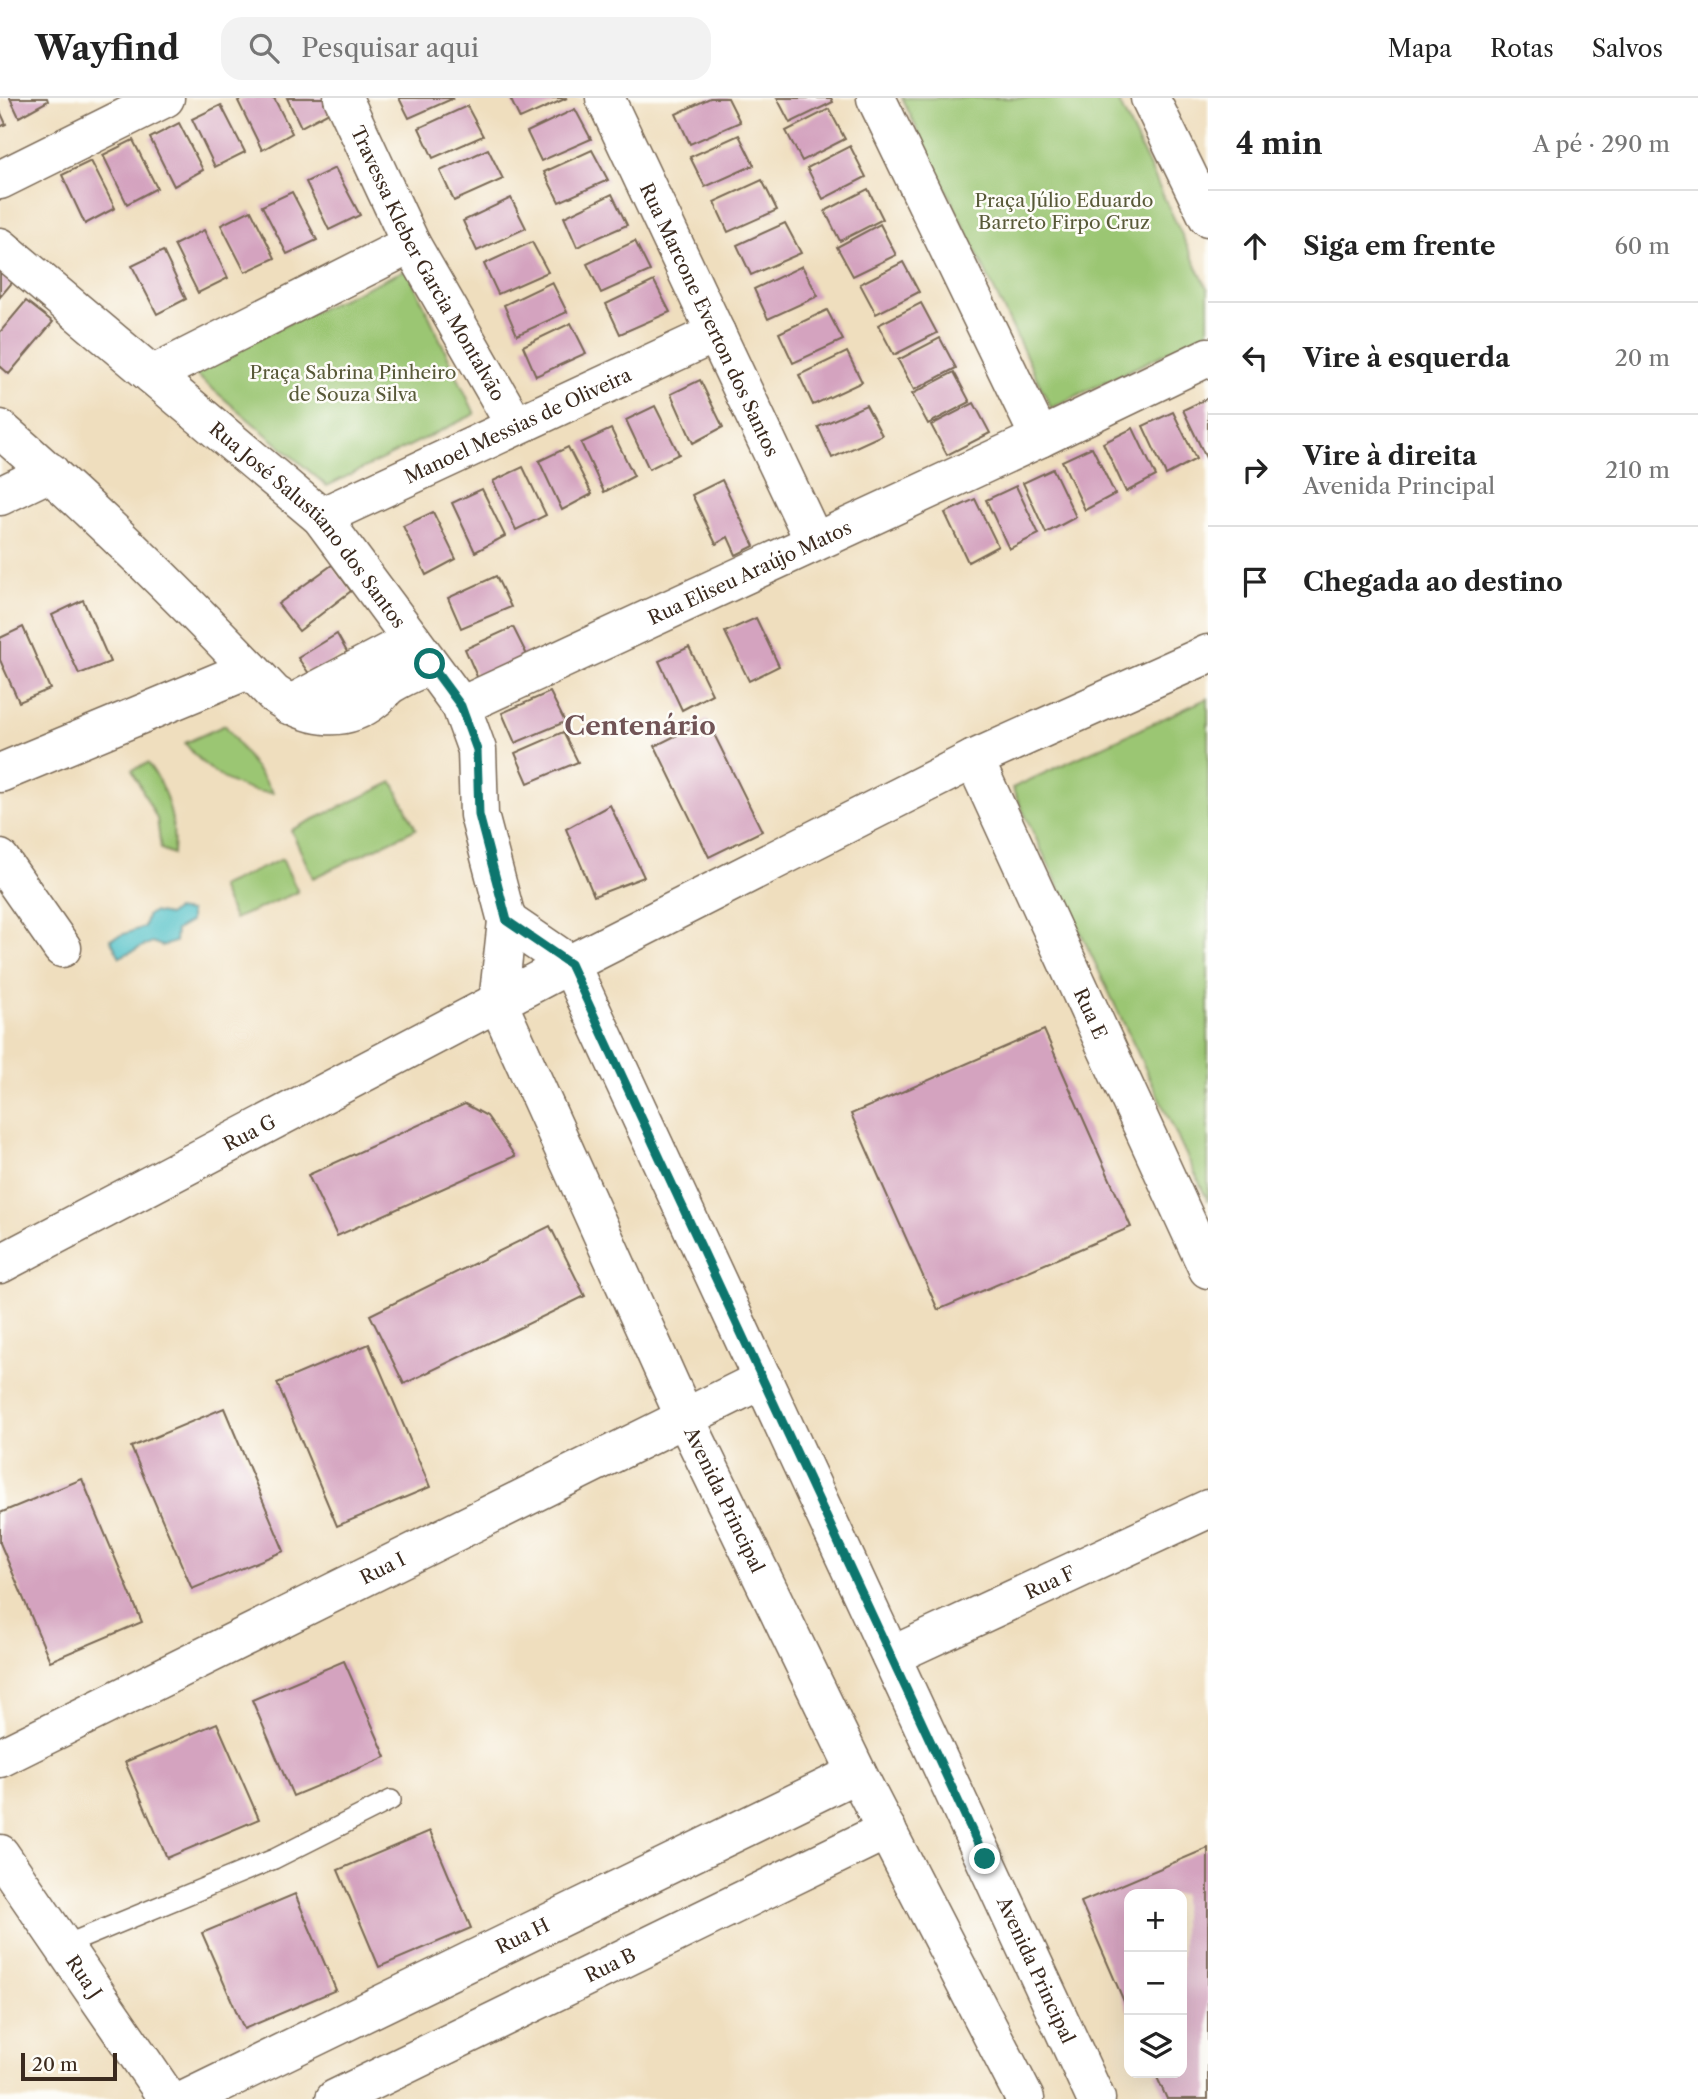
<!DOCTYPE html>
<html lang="pt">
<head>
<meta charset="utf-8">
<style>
	body { margin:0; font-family:"Libre Caslon Text",serif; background:#f2f2f2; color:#222 }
	.controls { position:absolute; right:21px; bottom:21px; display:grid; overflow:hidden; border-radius:14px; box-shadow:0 7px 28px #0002 }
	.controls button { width:63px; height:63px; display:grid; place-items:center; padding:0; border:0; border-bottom:2px solid #e0e0e0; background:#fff; color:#222; font:35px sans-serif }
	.scale { position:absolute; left:21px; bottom:18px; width:96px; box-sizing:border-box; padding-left:7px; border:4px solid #3b2a1e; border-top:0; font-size:19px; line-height:24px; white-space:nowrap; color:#3b2a1e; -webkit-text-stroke:5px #fdfcf7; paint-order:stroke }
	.stop { position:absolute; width:21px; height:21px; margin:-16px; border:5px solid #0f766e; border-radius:50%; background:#fff }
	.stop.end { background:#0f766e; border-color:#fff; box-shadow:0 2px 7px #0008 }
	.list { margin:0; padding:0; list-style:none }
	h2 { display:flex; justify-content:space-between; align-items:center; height:91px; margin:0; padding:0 28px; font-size:30px }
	h2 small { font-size:23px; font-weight:400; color:#767676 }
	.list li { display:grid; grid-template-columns:46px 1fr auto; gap:21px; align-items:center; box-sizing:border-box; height:112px; padding:0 28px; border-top:2px solid #e0e0e0 }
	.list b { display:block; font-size:26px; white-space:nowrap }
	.list p { margin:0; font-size:23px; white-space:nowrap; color:#767676 }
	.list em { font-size:23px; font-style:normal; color:#767676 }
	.icon { flex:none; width:38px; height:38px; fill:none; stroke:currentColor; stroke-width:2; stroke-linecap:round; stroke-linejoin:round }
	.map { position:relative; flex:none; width:1208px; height:2001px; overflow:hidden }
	header { display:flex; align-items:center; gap:42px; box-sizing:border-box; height:98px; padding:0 35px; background:#fff; border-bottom:2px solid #e0e0e0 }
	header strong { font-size:33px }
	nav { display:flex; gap:38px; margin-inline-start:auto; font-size:24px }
	.search { width:490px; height:63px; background:#f2f2f2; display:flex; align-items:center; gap:18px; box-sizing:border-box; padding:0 24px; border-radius:21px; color:#767676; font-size:26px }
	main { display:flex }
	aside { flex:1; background:#fff }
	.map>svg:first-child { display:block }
	.green { fill:#9bc673; stroke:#6b7848; stroke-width:2 }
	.water { fill:#54c2c9; stroke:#487674; stroke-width:2 }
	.building { fill:#d4a3bf }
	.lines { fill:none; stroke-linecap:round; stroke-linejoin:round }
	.service-casing { stroke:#7a6956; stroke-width:22 }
	.minor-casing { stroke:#7a6956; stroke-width:41 }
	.service { stroke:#fff; stroke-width:19 }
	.minor { stroke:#fff; stroke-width:38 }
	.route { stroke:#0f766e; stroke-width:9 }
	.labels { text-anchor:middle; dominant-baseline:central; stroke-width:5; stroke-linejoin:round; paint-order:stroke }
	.park-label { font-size:19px; fill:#585938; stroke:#fdfcf7 }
	.street-label { font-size:19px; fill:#3b2a1e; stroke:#fdfcf7 }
	.district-label { font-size:26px; font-weight:bold; fill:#715456; stroke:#fdfcf7 }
</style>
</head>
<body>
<header>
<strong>Wayfind</strong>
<div class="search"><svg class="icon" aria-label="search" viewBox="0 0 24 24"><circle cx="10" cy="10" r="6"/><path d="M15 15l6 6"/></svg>Pesquisar aqui</div>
<nav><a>Mapa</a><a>Rotas</a><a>Salvos</a></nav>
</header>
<main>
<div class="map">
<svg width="1208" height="2001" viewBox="0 0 1208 2001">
	<rect width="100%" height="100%" fill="#fdfcf7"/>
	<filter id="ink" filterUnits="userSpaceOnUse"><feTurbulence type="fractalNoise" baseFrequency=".0143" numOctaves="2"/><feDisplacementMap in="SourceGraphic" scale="14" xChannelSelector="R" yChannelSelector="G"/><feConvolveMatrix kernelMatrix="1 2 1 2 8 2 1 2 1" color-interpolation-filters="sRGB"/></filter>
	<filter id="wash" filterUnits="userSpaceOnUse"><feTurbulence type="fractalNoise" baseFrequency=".00686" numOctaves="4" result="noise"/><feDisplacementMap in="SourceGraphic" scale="28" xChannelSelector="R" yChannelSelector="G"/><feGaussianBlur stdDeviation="1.57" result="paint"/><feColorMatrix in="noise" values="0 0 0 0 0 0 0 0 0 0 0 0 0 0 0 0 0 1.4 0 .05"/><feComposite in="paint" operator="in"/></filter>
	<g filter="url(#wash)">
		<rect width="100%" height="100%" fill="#efdebe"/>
		<g class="green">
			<path d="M902,0H1117L1208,192V235L1051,310Z"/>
			<path d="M407,171L475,316L327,388L189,271Z"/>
			<path d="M1208,600V1103L1012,690Z"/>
			<path d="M225,627L273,695C238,694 206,674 185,645Z"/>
			<path d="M148,665C168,693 176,723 173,756L161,751L157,721L132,672Z"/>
			<path d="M393,684L416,731L313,780L291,732Z"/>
			<path d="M282,761L298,794L234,821L220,789Z"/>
		</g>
		<path class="water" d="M176,812L190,814V824L176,832L175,844L162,848L152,844L120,859L110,841L144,829L147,818L153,814L168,817Z"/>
		<g id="blocks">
			<g class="building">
				<path d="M10,0H47L48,3L19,19Z"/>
				<path d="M244,0H274L292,35L262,52L238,3Z"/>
				<path d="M287,0H325L331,13L301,29Z"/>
				<path d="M399,0H454L409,20Z"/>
				<path d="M510,0H567L520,21Z"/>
				<path d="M710,0H728L740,24L690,46L676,16Z"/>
				<path d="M777,0H831L833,4L790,25Z"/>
				<path d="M221,7L245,54L215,69L192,21Z"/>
				<path d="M467,8L483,38L433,60L419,30Z"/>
				<path d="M575,11L591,41L541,63L527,34Z"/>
				<path d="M829,11L845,41L802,63L786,33Z"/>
				<path d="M0,13L6,26L0,29Z"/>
				<path d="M179,25L203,72L174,88L150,40Z"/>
				<path d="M739,37L754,67L705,89L690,59Z"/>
				<path d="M133,42L157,90L127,106L103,57Z"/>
				<path d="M850,48L866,79L823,101L807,70Z"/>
				<path d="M488,51L503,81L454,103L440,73Z"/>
				<path d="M592,52L608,82L559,104L544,74Z"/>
				<path d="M91,63L115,110L85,126L62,77Z"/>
				<path d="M335,70L360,117L329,132L306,84Z"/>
				<path d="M762,82L777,112L728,134L714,104Z"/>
				<path d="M868,91L883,121L840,143L825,113Z"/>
				<path d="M292,94L317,142L287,156L262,108Z"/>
				<path d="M612,96L627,127L577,149L564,119Z"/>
				<path d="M511,100L526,130L477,153L463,123Z"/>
				<path d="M251,112L275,160L245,174L221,127Z"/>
				<path d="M785,125L801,155L751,177L737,147Z"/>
				<path d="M880,126L896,157L853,178L837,149Z"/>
				<path d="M204,132L228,180L198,195L174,147Z"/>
				<path d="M635,143L650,173L601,195L587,166Z"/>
				<path d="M532,144L548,174L498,196L484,166Z"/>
				<path d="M163,153L186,201L157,216L132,168Z"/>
				<path d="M903,164L919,194L876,216L860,186Z"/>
				<path d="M0,168L16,180L0,199Z"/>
				<path d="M802,168L818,198L768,221L754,191Z"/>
				<path d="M654,183L670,214L620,236L606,206Z"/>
				<path d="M552,184L567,214L517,237L504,207Z"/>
				<path d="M26,203L53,224L9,276L0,268V234Z"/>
				<path d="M921,205L937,235L894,257L878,227Z"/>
				<path d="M827,212L843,242L793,265L779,235Z"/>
				<path d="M571,225L586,255L536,278L523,248Z"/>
				<path d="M940,240L956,270L914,292L898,262Z"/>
				<path d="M847,254L862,284L813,307L799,277Z"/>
				<path d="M954,274L970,304L928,326L912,296Z"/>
				<path d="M700,282L723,329L693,345L671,296Z"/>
				<path d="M1208,300V364L1183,312Z"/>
				<path d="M974,305L990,335L947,357L931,327Z"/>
				<path d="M866,307L882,337L832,360L818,329Z"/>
				<path d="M655,308L679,356L649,371L626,322Z"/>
				<path d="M1173,314L1196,361L1166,377L1143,328Z"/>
				<path d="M1133,330L1156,378L1126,394L1103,345Z"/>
				<path d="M611,331L634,378L604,394L581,345Z"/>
				<path d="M568,349L592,396L562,412L539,363Z"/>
				<path d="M1092,349L1115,396L1085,412L1062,363Z"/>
				<path d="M523,369L546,417L516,432L493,383Z"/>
				<path d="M1053,371L1076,419L1046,435L1023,385Z"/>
				<path d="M722,382L754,448L736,457L728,439L716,446L692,397Z"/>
				<path d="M1016,388L1039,436L1009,451L986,402Z"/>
				<path d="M482,391L505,438L475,454L452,405Z"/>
				<path d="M975,401L998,448L968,464L945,415Z"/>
				<path d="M433,414L456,461L426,477L403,428Z"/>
				<path d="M332,467L351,493L299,533L278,506Z"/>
				<path d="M496,478L511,509L461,530L448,500Z"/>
				<path d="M83,502L110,564L79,576L52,517Z"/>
				<path d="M756,520L779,568L749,583L725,534Z"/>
				<path d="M23,529L50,591L19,604L0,562V540Z"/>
				<path d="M513,529L528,559L478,581L465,551Z"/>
				<path d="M337,536L347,554L310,577L298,560Z"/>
				<path d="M689,549L712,596L682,612L659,563Z"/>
				<path d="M550,594L565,624L515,645L502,615Z"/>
				<path d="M707,622L762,733L709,759L655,648Z"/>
				<path d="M563,634L578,664L528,685L515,655Z"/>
				<path d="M610,707L644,779L594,798L566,731Z"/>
				<path d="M1044,932L1131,1129L938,1212L851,1016Z"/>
				<path d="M465,1006L487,1018L515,1058L337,1138L308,1077Z"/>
				<path d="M550,1128L585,1198L404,1286L370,1217Z"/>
				<path d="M369,1246L430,1389L337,1428L277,1285Z"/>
				<path d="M224,1310L284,1453L192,1491L131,1349Z"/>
				<path d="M82,1381L142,1524L50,1563L0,1445V1415Z"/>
				<path d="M344,1563L386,1659L293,1698L252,1602Z"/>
				<path d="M217,1625L259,1721L167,1760L125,1664Z"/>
				<path d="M430,1733L471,1830L379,1869L338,1772Z"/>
				<path d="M1208,1750V2001H1167L1155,1975H1182V1796H1129V1915L1081,1804Z"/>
				<path d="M295,1796L336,1892L244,1931L202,1835Z"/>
			</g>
		</g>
	</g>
	<g filter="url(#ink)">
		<use href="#blocks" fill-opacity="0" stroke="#7a6956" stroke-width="2"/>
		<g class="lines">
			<g class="service-casing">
				<path id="service" d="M63,1848L274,1761L391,1702"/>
			</g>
			<g class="minor-casing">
				<g id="minor">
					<path id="s1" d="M343,0L411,146L515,327"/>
					<path id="s2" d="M605,0L814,443"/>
					<path d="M876,0L1040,340L1208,259"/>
					<path d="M1150,0L1208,119"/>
					<path d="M0,82L165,0"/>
					<path id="s3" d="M0,149L321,419L461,608L477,652L479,717L507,823L498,905"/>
					<path d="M152,277L411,146"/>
					<path d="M0,331C96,414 187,504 274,596C306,618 342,628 375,601C381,597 384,590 391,586C403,578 417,573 430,567"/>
					<path d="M0,398L50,374"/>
					<path id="s4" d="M321,419L716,235"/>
					<path d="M289,607L412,542"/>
					<path id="s5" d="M461,608L1040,340"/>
					<path id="s6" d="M974,661L1208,1171"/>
					<path d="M0,675L250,571"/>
					<path d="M0,761L62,850"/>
					<path id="s7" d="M507,823L570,866L1096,2001"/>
					<path id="s8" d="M498,905L686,1322L857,1675L1025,2001"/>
					<path id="s9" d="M0,1166L570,866L974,661L1208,556"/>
					<path id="s10" d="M891,1558L1208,1411"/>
					<path id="s11" d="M0,1660L763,1281"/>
					<path id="s12" d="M0,1756L168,2001"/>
					<path id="s13" d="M187,2001L857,1675"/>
					<path id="s14" d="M335,2001L887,1732"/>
				</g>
			</g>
			<use href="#service" class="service"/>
			<use href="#minor" class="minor"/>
		</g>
	</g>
	<g class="lines" filter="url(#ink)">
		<path class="route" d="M430,566L461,608L477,652L479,717L507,823L570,866L985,1761"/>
	</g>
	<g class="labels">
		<g class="park-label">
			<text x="1064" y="102">Praça Júlio Eduardo<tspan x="1064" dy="22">Barreto Firpo Cruz</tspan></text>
			<text x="353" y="274">Praça Sabrina Pinheiro<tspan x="353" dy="22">de Souza Silva</tspan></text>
		</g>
		<g class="street-label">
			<text stroke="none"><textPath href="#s1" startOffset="186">Travessa Kleber Garcia Montalvão</textPath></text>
			<text stroke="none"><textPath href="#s2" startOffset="245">Rua Marcone Everton dos Santos</textPath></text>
			<text stroke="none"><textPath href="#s4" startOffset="217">Manoel Messias de Oliveira</textPath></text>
			<text stroke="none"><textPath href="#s3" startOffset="416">Rua José Salustiano dos Santos</textPath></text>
			<text stroke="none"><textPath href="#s5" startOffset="318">Rua Eliseu Araújo Matos</textPath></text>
			<text stroke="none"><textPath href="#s6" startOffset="280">Rua E</textPath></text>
			<text stroke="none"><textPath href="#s9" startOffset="282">Rua G</textPath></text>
			<text stroke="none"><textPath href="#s8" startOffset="546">Avenida Principal</textPath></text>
			<text stroke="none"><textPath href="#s11" startOffset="427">Rua I</textPath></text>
			<text stroke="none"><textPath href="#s10" startOffset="175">Rua F</textPath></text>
			<text stroke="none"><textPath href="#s13" startOffset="373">Rua H</textPath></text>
			<text stroke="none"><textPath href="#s14" startOffset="306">Rua B</textPath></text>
			<text stroke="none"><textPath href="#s7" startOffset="1185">Avenida Principal</textPath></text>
			<text stroke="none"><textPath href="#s12" startOffset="149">Rua J</textPath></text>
		</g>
		<g class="district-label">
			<text x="640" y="628">Centenário</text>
		</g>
	</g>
</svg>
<div class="controls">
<button>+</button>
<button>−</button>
<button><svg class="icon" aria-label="layers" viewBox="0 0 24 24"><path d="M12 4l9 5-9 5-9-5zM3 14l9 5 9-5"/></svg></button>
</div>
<div class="scale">20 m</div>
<div class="stop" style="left:430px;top:566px"></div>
<div class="stop end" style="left:985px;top:1761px"></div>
</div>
<aside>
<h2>4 min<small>A pé · 290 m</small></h2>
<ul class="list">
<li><svg class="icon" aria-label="ahead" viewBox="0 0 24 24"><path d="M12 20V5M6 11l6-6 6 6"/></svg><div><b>Siga em frente</b></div><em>60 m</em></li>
<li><svg class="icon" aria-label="left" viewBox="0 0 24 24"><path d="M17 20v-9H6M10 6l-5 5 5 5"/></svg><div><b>Vire à esquerda</b></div><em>20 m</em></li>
<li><svg class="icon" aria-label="right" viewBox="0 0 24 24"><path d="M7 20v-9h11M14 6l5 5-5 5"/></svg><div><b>Vire à direita</b><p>Avenida Principal</p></div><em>210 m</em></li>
<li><svg class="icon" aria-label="arrive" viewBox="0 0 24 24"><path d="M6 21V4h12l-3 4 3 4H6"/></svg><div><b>Chegada ao destino</b></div></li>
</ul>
</aside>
</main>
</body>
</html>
